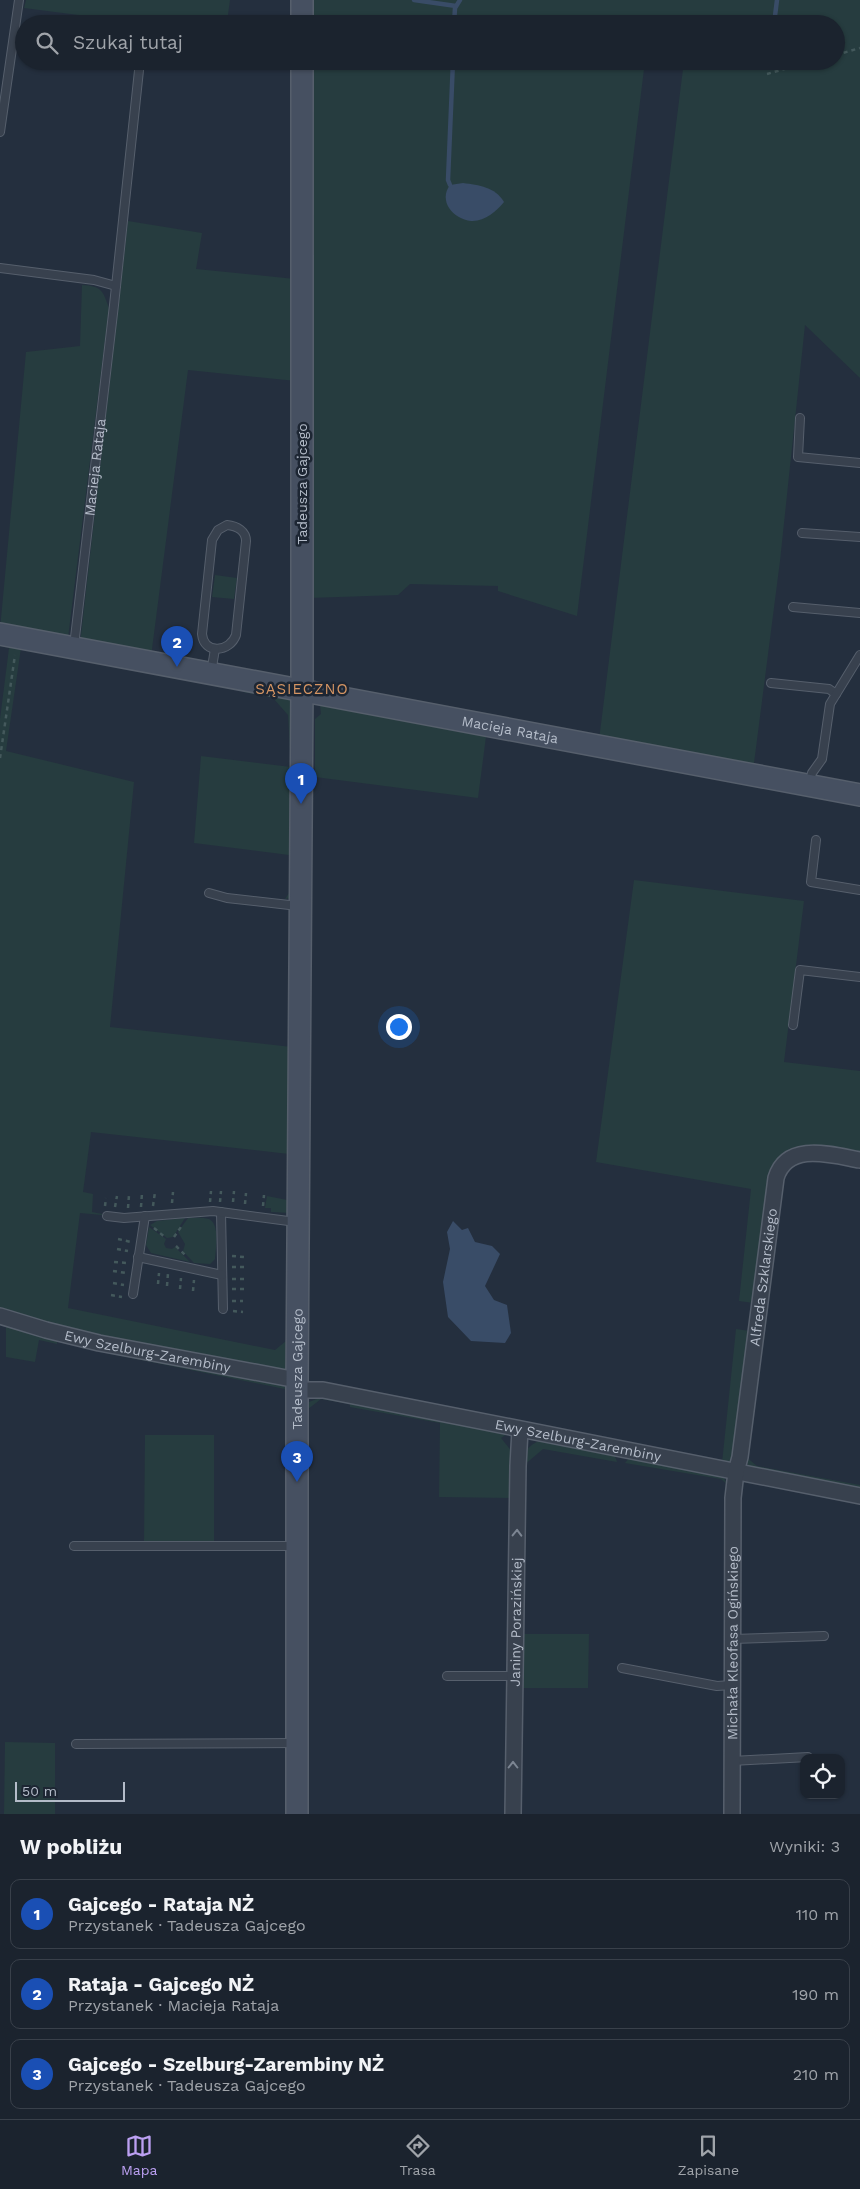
<!DOCTYPE html>
<html lang="pl">
<head>
<meta charset="utf-8">
<style>
	body { margin:0; font-family:"Work Sans",sans-serif; background:#242b36; color:#f1f3f6 }
	.controls { position:absolute; right:15px; bottom:15px; display:grid; overflow:hidden; border-radius:10px; box-shadow:0 1px 4px #0004 }
	.controls button { width:45px; height:45px; display:grid; place-items:center; padding:0; border:0; border-bottom:1px solid #39404a; background:#1b232e; color:#f1f3f6; font:25px sans-serif }
	.scale { position:absolute; left:15px; bottom:12px; width:110px; box-sizing:border-box; padding-left:5px; border:2px solid #b4bcc9; border-top:0; font-size:14px; line-height:18px; white-space:nowrap; color:#b4bcc9; -webkit-text-stroke:4px #1d2633; paint-order:stroke }
	.you { position:absolute; left:398px; top:1026px; width:18px; height:18px; margin:-12px; border:4px solid #fff; border-radius:50%; background:#1a73e8; box-shadow:0 0 0 8px #1a73e833 }
	.badge { display:grid; place-items:center; width:32px; height:32px; border-radius:50%; background:#bca0f2; color:#fff; font-size:16px; font-weight:700 }
	.pin { position:absolute; translate:-50% -41px; filter:drop-shadow(0 1px 2px #0008) }
	.pin::after { content:''; position:absolute; top:26px; width:18px; height:15px; background:inherit; clip-path:polygon(0 0,100% 0,50% 100%) }
	.list { margin:0; padding:0; list-style:none }
	h2 { display:flex; justify-content:space-between; align-items:center; height:65px; margin:0; padding:0 20px; font-size:21px }
	h2 small { font-size:16px; font-weight:400; color:#a0a4aa }
	.list li { display:grid; grid-template-columns:32px 1fr auto; gap:15px; align-items:center; box-sizing:border-box; height:70px; margin:0 10px 10px; padding:0 10px; border:1px solid #39404a; border-radius:10px }
	.list b { display:block; font-size:19px; white-space:nowrap }
	.list p { margin:0; font-size:16px; white-space:nowrap; color:#a0a4aa }
	.list em { font-size:16px; font-style:normal; color:#a0a4aa }
	.icon { flex:none; width:28px; height:28px; fill:none; stroke:currentColor; stroke-width:2; stroke-linecap:round; stroke-linejoin:round }
	.map { position:relative; flex:none; width:860px; height:1814px; overflow:hidden }
	.search { position:absolute; background:#1b232e; box-shadow:0 1px 4px #0004; left:15px; right:15px; top:15px; height:55px; display:flex; align-items:center; gap:12px; box-sizing:border-box; padding:0 18px; border-radius:28px; color:#a0a4aa; font-size:19px }
	.sheet { height:305px; background:#1b232e }
	nav { display:flex; justify-content:space-around; align-items:center; box-sizing:border-box; height:70px; border-top:1px solid #39404a; background:#1b232e; font-size:14px; color:#a0a4aa }
	nav a { display:grid; justify-items:center; gap:2px }
	nav .on { color:#bca0f2 }
	.map>svg:first-child { display:block }
	.green { fill:#263c3f }
	.water { fill:#394c67 }
	.lines { fill:none; stroke-linecap:round; stroke-linejoin:round }
	.stream { stroke:#394c67; stroke-width:4.5 }
	.lane-casing { stroke:#565f6c; stroke-width:10 }
	.street-casing { stroke:#565f6c; stroke-width:18 }
	.secondary-casing { stroke:#565f6c; stroke-width:24 }
	.path { stroke:#44595c; stroke-width:2.5; stroke-dasharray:4 4; stroke-linecap:butt }
	.lane { stroke:#38414e; stroke-width:8 }
	.street { stroke:#38414e; stroke-width:15 }
	.secondary { stroke:#465061; stroke-width:21 }
	.oneway { stroke:#7c8592 }
	.labels { text-anchor:middle; dominant-baseline:central; stroke-width:5; stroke-linejoin:round; paint-order:stroke }
	.street-label { font-size:14px; fill:#b4bcc9; stroke:#1d2633 }
	.neighbourhood-label { font-size:15px; letter-spacing:1px; fill:#d59563; stroke:#1d2633 }
</style>
</head>
<body>
<div class="map">
<svg width="860" height="1814" viewBox="0 0 860 1814">
	<rect width="100%" height="100%" fill="#242f3e"/>
	<g class="green">
		<path d="M26,0H230L227,22L149,15L148,24L24,8Z"/>
		<path d="M308,0H860V378L805,325L780,561L753,771L599,740L684,61H836V24H308Z"/>
		<path d="M308,61H645L577,616L498,591V586L410,584L398,595L309,598Z"/>
		<path d="M128,221L202,233L196,269L295,279L296,381L188,370L151,657L80,644Z"/>
		<path d="M82,285C102,286 103,291 109,308L68,638L0,629L26,352L80,346Z"/>
		<path d="M215,575L237,578L234,599L212,597Z"/>
		<path d="M0,640L71,653L73,659L21,648L6,751L134,782L110,1027L292,1047L291,1213L271,1212V1208H265L267,1196L287,1200L289,1154L91,1132L83,1192L93,1194L92,1212L102,1214V1215L80,1213L68,1308L275,1350L286,1341L288,1227L287,1373L68,1331L0,1310V719L9,648L0,646Z"/>
		<path d="M247,684L281,690L295,702L291,898L285,899L289,893V855L194,843L201,756L291,767L288,715L273,698L243,692Z"/>
		<path d="M323,702L444,721L443,728L458,732L463,725L487,729L478,798L315,777V719L321,714L320,705Z"/>
		<path d="M634,880L804,901L784,1062L860,1071V1156L783,1158L754,1303L739,1301L751,1189L596,1162Z"/>
		<path d="M185,1218L173,1237L167,1238L150,1225L157,1221Z"/>
		<path d="M188,1218C194,1218 202,1217 209,1219C220,1224 216,1249 215,1259L210,1264L194,1263L183,1251L185,1244L178,1232Z"/>
		<path d="M149,1227L166,1239L164,1244L166,1248L172,1249L175,1247L190,1262L151,1253L146,1245Z"/>
		<path d="M0,1321L57,1338V1344L39,1340L35,1362L6,1357V1327L0,1325Z"/>
		<path d="M736,1329L750,1331L735,1457L727,1463H722Z"/>
		<path d="M104,1349L280,1384L290,1390L291,1422H286L285,1389L102,1352Z"/>
		<path d="M322,1397L507,1434L501,1438L513,1453L512,1498L439,1497L440,1423L350,1407V1404L321,1399L303,1413L309,1402Z"/>
		<path d="M145,1435H214V1542H144Z"/>
		<path d="M539,1441L615,1456L617,1462L543,1449L523,1466C524,1452 526,1447 539,1441Z"/>
		<path d="M745,1456L757,1466L860,1485V1490L749,1468Z"/>
		<path d="M630,1457L722,1475L728,1485L721,1479L625,1463Z"/>
		<path d="M520,1634H589L588,1688H519Z"/>
		<path d="M5,1742L55,1743V1814H4Z"/>
	</g>
	<g class="water">
		<path d="M463,183C479,185 495,187 504,202C497,211 484,222 471,221C453,219 438,201 450,185Z"/>
		<path d="M453,1221L462,1230L468,1228L475,1242L492,1246L500,1254L485,1286L494,1300L507,1305L511,1333L505,1343L471,1341L448,1317L443,1282L450,1249L447,1232Z"/>
	</g>
	<g class="lines">
		<g class="stream">
			<path d="M414,0L456,6"/>
			<path d="M454,24L455,8L460,0"/>
			<path d="M774,24L777,0"/>
			<path d="M450,185L448,180L453,61"/>
		</g>
		<g class="lane-casing">
			<g id="lane">
				<path d="M0,132L19,0"/>
				<path d="M0,268L94,280L116,286"/>
				<path d="M800,418L798,457L860,463"/>
				<path d="M227,525C237,526 246,531 246,541L236,635C230,652 204,655 202,634L212,540L218,530Z"/>
				<path d="M802,533L860,537"/>
				<path d="M793,607L860,613"/>
				<path id="s1" d="M74,646L114,305L140,61"/>
				<path d="M211,673L215,649"/>
				<path d="M771,683L829,689L836,694"/>
				<path d="M809,784L812,773L822,759L830,704L860,655"/>
				<path d="M816,840L811,882L860,890"/>
				<path d="M209,893L227,898L298,906"/>
				<path d="M793,1025L800,970L860,977"/>
				<path d="M221,1212L223,1309"/>
				<path d="M107,1216L124,1218L213,1211L296,1222"/>
				<path d="M138,1257L222,1275"/>
				<path d="M133,1294L145,1216"/>
				<path d="M74,1546H295"/>
				<path d="M733,1639L824,1636"/>
				<path d="M622,1668L717,1686L732,1685"/>
				<path d="M447,1676H514"/>
				<path d="M76,1744L296,1743"/>
				<path d="M732,1761L808,1757"/>
			</g>
		</g>
		<g class="street-casing">
			<g id="street">
				<path id="s2" d="M0,1316L46,1330L99,1343L297,1380"/>
				<path id="s3" d="M297,1390H323L860,1496"/>
				<path id="s4" d="M513,1814L518,1466L520,1430"/>
				<path id="s5" d="M732,1814L733,1498L736,1472L740,1457L776,1178C787,1141 832,1155 860,1160"/>
			</g>
		</g>
		<g class="secondary-casing">
			<g id="secondary">
				<path d="M302,0V24"/>
				<path id="s6" d="M0,634L860,795"/>
				<path id="s7" d="M297,1814V1383L302,689V61"/>
			</g>
		</g>
		<g class="path">
			<path d="M836,55L860,48"/>
			<path d="M767,74L813,61"/>
			<path d="M0,758L15,655"/>
			<path d="M210,1202L211,1191"/>
			<path d="M220,1202L221,1191"/>
			<path d="M233,1202L234,1191"/>
			<path d="M172,1203L173,1192"/>
			<path d="M245,1204L246,1193"/>
			<path d="M105,1206L106,1198"/>
			<path d="M153,1206L155,1192"/>
			<path d="M263,1206L264,1195"/>
			<path d="M115,1207L117,1196"/>
			<path d="M141,1207L142,1193"/>
			<path d="M128,1208L129,1195"/>
			<path d="M154,1228L166,1238"/>
			<path d="M174,1237L183,1224"/>
			<path d="M118,1239L131,1242"/>
			<path d="M176,1246L186,1256"/>
			<path d="M117,1249L128,1251"/>
			<path d="M232,1256L244,1257"/>
			<path d="M114,1262L127,1263"/>
			<path d="M232,1267H244"/>
			<path d="M113,1271L126,1273"/>
			<path d="M232,1279H245"/>
			<path d="M113,1283L124,1285"/>
			<path d="M158,1284L159,1273"/>
			<path d="M167,1286L168,1273"/>
			<path d="M180,1289L181,1278"/>
			<path d="M232,1289H245"/>
			<path d="M193,1291L194,1280"/>
			<path d="M111,1295L122,1297"/>
			<path d="M232,1301H243"/>
			<path d="M233,1311L243,1312"/>
		</g>
		<use href="#lane" class="lane"/>
		<use href="#street" class="street"/>
		<use href="#secondary" class="secondary"/>
	</g>
	<defs><path id="oneway-chevron" d="M-2-3.5L2.5 0L-2 3.5" fill="none" stroke-width="1.6" stroke-linecap="round" stroke-linejoin="round" transform="scale(1.25)"/></defs>
	<g class="oneway">
		<use href="#oneway-chevron" transform="translate(517 1533) rotate(-89)"/>
		<use href="#oneway-chevron" transform="translate(513 1765) rotate(-90)"/>
	</g>
	<g class="labels">
		<g class="street-label">
			<text stroke="none"><textPath href="#s1" startOffset="180">Macieja Rataja</textPath></text>
			<text transform="translate(302 484) rotate(-90)">Tadeusza Gajcego</text>
			<text stroke="none"><textPath href="#s6" startOffset="519">Macieja Rataja</textPath></text>
			<text stroke="none"><textPath href="#s5" startOffset="539">Alfreda Szklarskiego</textPath></text>
			<text stroke="none"><textPath href="#s2" startOffset="152">Ewy Szelburg-Zarembiny</textPath></text>
			<text stroke="none"><textPath href="#s7" startOffset="445">Tadeusza Gajcego</textPath></text>
			<text stroke="none"><textPath href="#s3" startOffset="286">Ewy Szelburg-Zarembiny</textPath></text>
			<text stroke="none"><textPath href="#s4" startOffset="192">Janiny Porazińskiej</textPath></text>
			<text stroke="none"><textPath href="#s5" startOffset="171">Michała Kleofasa Ogińskiego</textPath></text>
		</g>
		<g class="neighbourhood-label">
			<text x="302" y="689">SĄSIECZNO</text>
		</g>
	</g>
</svg>
<div class="controls">
<button><svg class="icon" aria-label="locate" viewBox="0 0 24 24"><circle cx="12" cy="12" r="6"/><path d="M12 2v4M12 18v4M2 12h4M18 12h4"/></svg></button>
</div>
<div class="scale">50 m</div>
<div class="you"></div>
<div class="pin badge" style="left:301px;top:804px;background:#1a4fb4">1</div>
<div class="pin badge" style="left:177px;top:667px;background:#1a4fb4">2</div>
<div class="pin badge" style="left:297px;top:1482px;background:#1a4fb4">3</div>
<div class="search"><svg class="icon" aria-label="search" viewBox="0 0 24 24"><circle cx="10" cy="10" r="6"/><path d="M15 15l6 6"/></svg>Szukaj tutaj</div>
</div>
<section class="sheet">
<h2>W pobliżu<small>Wyniki: 3</small></h2>
<ul class="list">
<li><span class="badge" style="background:#1a4fb4">1</span><div><b>Gajcego - Rataja NŻ</b><p>Przystanek · Tadeusza Gajcego</p></div><em>110 m</em></li>
<li><span class="badge" style="background:#1a4fb4">2</span><div><b>Rataja - Gajcego NŻ</b><p>Przystanek · Macieja Rataja</p></div><em>190 m</em></li>
<li><span class="badge" style="background:#1a4fb4">3</span><div><b>Gajcego - Szelburg-Zarembiny NŻ</b><p>Przystanek · Tadeusza Gajcego</p></div><em>210 m</em></li>
</ul>
</section>
<nav>
<a class="on"><svg class="icon" aria-label="map" viewBox="0 0 24 24"><path d="M3 6l6-2 6 2 6-2v14l-6 2-6-2-6 2zM9 4v14M15 6v14"/></svg>Mapa</a>
<a><svg class="icon" aria-label="directions" viewBox="0 0 24 24"><path d="M12 3l9 9-9 9-9-9zM9 14v-3h6M13 9l2 2-2 2"/></svg>Trasa</a>
<a><svg class="icon" aria-label="saved" viewBox="0 0 24 24"><path d="M7 4h10v16l-5-4-5 4z"/></svg>Zapisane</a>
</nav>
</body>
</html>
